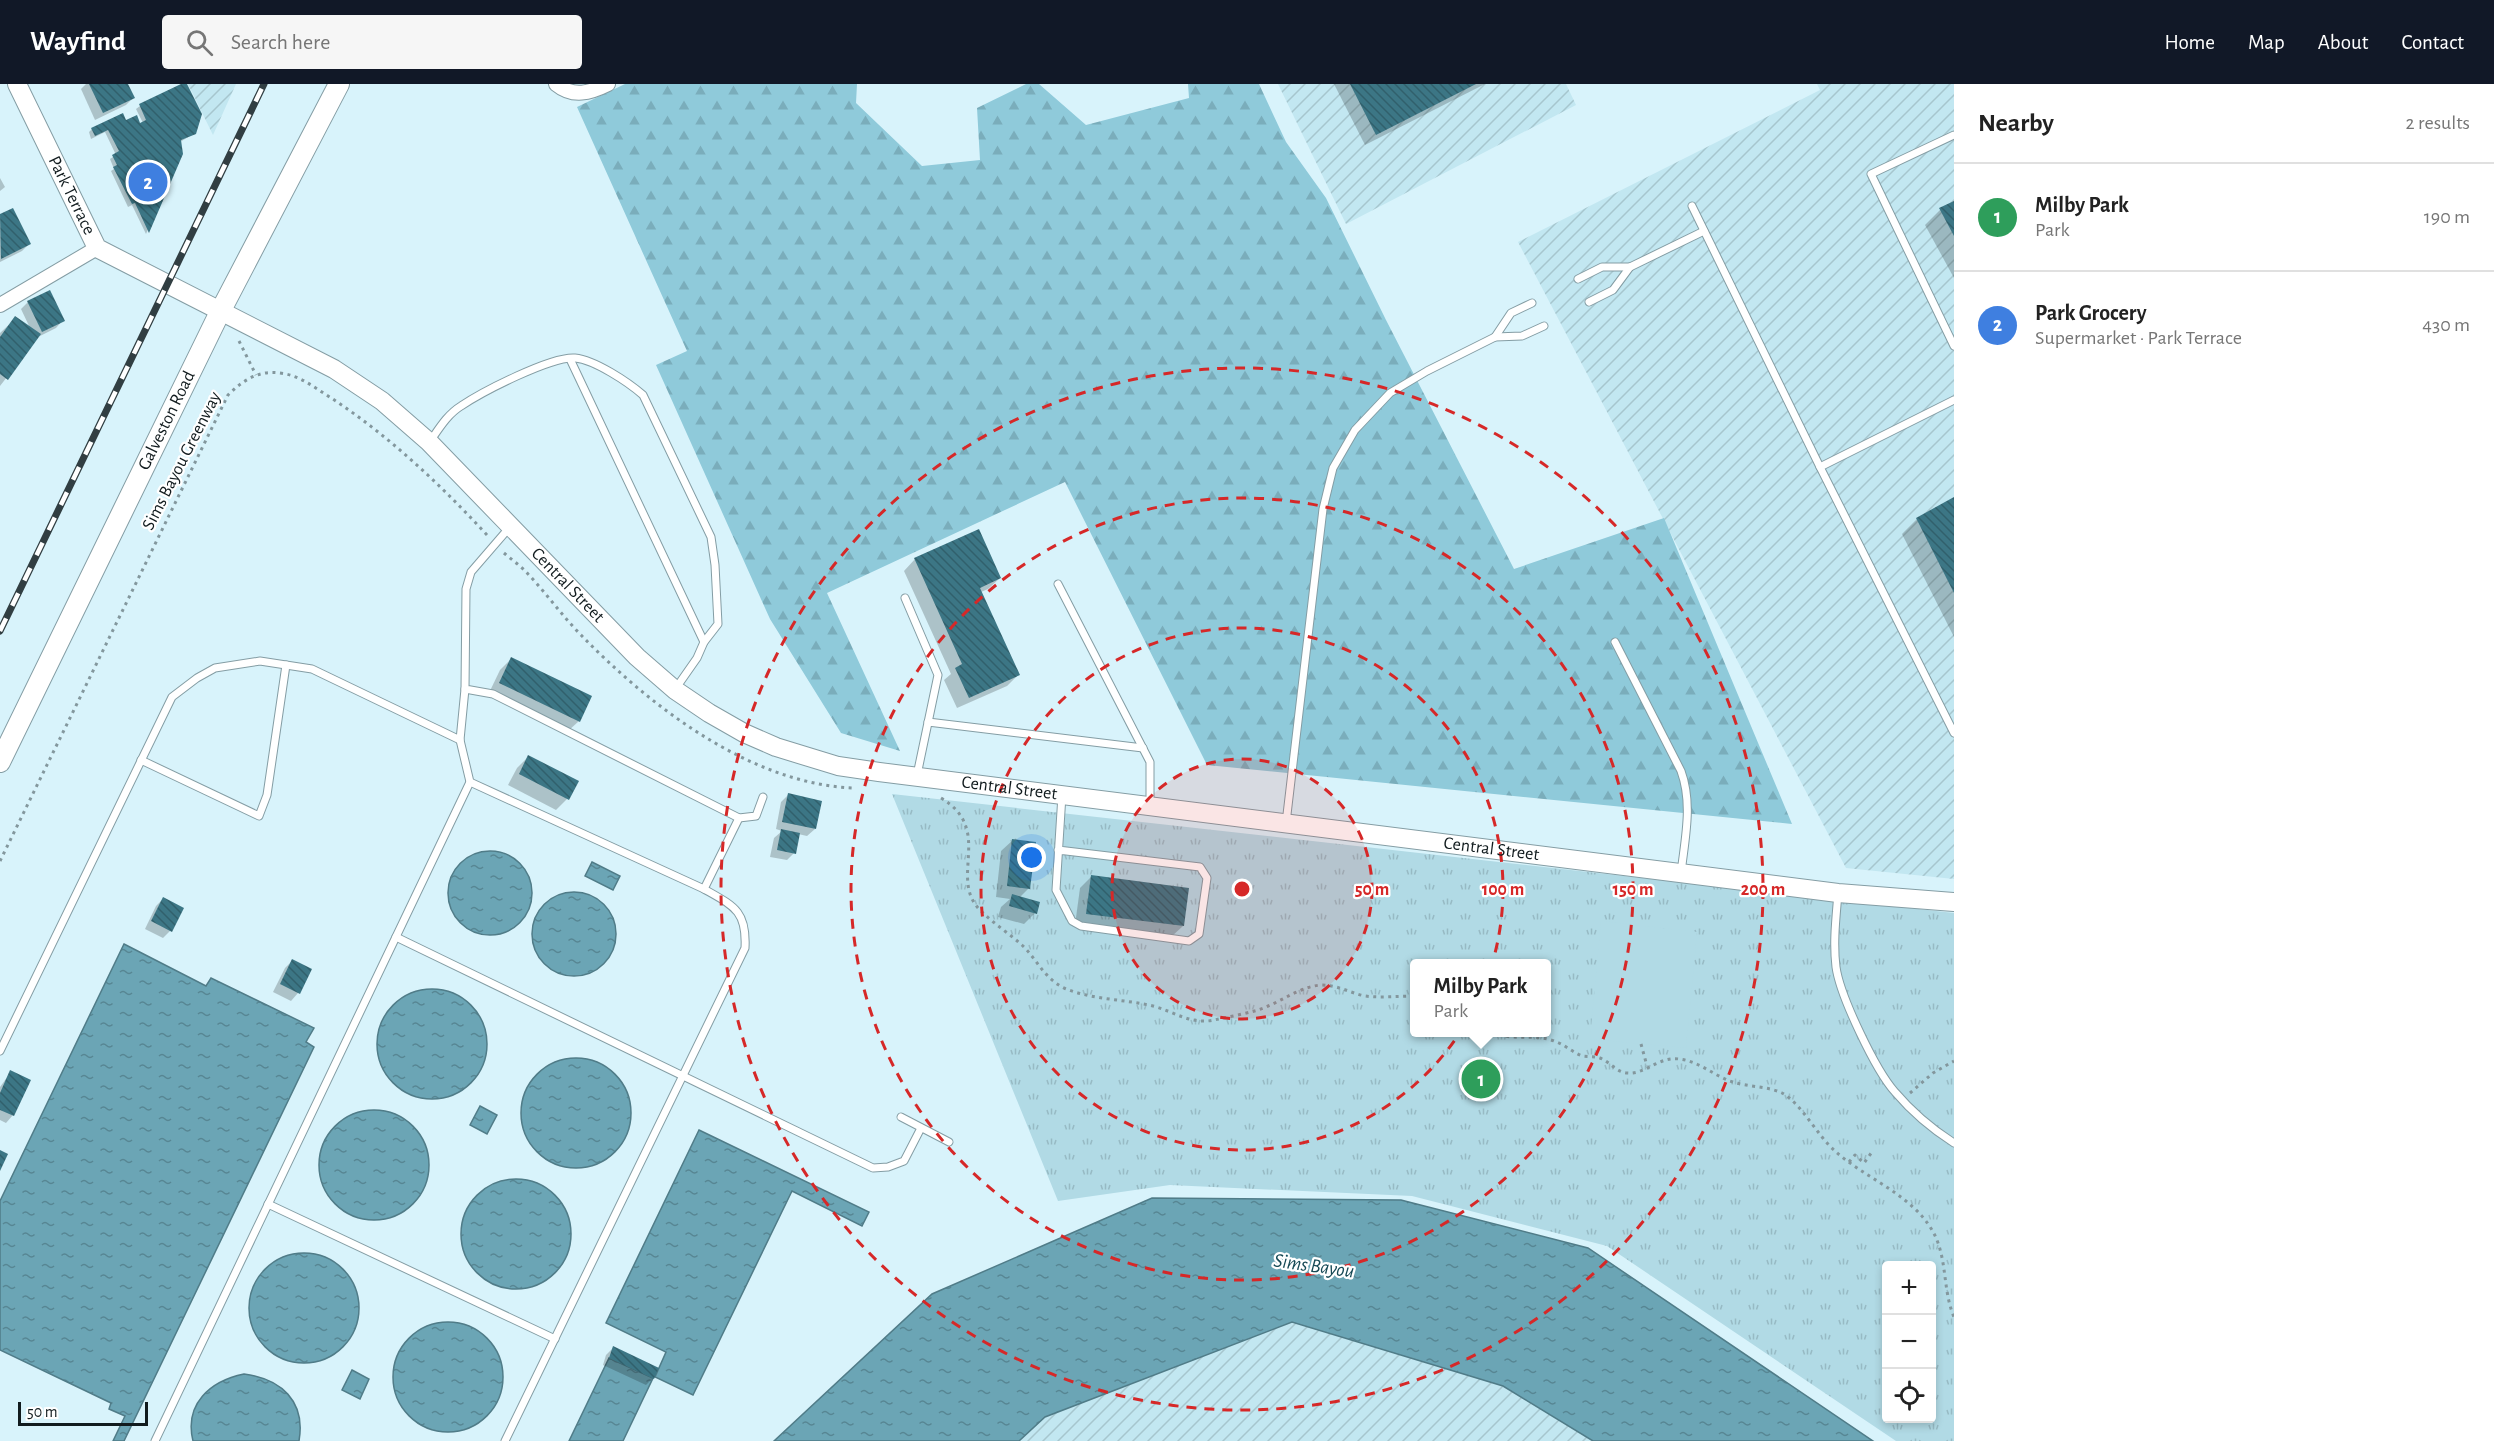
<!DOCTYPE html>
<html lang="en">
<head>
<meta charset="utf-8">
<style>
	body { margin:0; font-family:"Alegreya Sans",sans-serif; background:#f6f6f6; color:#222 }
	.controls { position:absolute; right:18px; bottom:18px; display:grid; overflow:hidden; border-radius:6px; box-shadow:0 3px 9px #0003 }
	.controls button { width:54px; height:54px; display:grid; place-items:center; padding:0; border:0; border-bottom:2px solid #e0e0e0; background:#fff; color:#222; font:30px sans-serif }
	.scale { position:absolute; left:18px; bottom:15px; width:130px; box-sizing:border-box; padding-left:6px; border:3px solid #111b1e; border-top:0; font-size:16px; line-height:21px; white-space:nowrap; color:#111b1e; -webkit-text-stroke:4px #fff; paint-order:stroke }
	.you { position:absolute; left:1032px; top:774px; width:21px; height:21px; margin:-15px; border:4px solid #fff; border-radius:50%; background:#1a73e8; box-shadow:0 0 0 9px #1a73e833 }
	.badge { display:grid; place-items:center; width:39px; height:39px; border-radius:50%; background:#111827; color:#fff; font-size:20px; font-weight:700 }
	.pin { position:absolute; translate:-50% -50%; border:3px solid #fff; box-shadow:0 2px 6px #0006 }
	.popup { position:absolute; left:1410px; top:875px; width:141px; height:78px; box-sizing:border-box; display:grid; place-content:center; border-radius:6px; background:#fff; filter:drop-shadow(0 2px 4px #0005); font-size:20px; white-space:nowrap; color:#767676 }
	.popup b { font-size:22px; color:#222 }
	.popup::after { content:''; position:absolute; left:50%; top:100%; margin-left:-12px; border:12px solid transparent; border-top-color:#fff }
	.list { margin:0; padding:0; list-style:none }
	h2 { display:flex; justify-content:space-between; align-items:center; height:78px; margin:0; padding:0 24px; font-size:26px }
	h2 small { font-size:20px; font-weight:400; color:#767676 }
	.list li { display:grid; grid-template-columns:39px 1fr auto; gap:18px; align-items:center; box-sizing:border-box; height:108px; padding:0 24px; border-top:2px solid #e0e0e0 }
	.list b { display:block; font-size:22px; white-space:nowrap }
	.list p { margin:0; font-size:20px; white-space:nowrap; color:#767676 }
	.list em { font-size:20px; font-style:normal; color:#767676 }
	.icon { flex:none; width:33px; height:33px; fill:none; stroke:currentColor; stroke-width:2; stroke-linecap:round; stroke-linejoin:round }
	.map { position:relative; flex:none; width:1954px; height:1357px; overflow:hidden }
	header { display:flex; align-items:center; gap:36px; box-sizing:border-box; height:84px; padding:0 30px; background:#111827; color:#fff }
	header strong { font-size:28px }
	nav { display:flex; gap:33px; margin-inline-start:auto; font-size:21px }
	.search { width:420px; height:54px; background:#f6f6f6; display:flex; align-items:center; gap:15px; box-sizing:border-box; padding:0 21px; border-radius:6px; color:#767676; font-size:22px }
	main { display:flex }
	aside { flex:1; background:#fff }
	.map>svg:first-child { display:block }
	.industrial { fill:url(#industrial-furrows) }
	.grass { fill:url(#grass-tufts); fill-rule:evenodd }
	.forest { fill:url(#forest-firs) }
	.garden { fill:#b1dae5 }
	.water { fill:url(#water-ripples); stroke:#507c88; stroke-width:1.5 }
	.shadow { fill:#0003 }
	.building { fill:url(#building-back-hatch) }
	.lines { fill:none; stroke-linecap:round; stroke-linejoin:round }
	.service-casing { stroke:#849da4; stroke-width:9 }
	.minor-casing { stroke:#849da4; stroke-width:16 }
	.tertiary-casing { stroke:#849da4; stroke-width:20 }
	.secondary-casing { stroke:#849da4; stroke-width:22 }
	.path { stroke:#83979d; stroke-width:3; stroke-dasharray:3 4.5; stroke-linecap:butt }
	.service { stroke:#fff; stroke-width:7 }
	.minor { stroke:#fff; stroke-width:14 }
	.tertiary { stroke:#fff; stroke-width:18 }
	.secondary { stroke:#fff; stroke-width:20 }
	.rail-casing { stroke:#313e42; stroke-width:7 }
	.rail { stroke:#fff; stroke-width:4.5; stroke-dasharray:14; stroke-linecap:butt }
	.ring { fill:none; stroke:#d62828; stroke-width:3; stroke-dasharray:10 8 }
	.labels { text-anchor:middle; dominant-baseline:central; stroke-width:4.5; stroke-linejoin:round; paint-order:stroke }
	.street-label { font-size:18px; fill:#111b1e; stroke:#fff }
	.water-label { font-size:20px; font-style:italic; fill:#164955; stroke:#fff }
	.centre { fill:#d62828; stroke:#fff; stroke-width:3 }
	.ring-label { font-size:18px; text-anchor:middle; font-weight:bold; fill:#d62828; stroke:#fff; stroke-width:4.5; stroke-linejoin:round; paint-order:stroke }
</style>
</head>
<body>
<header>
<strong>Wayfind</strong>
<div class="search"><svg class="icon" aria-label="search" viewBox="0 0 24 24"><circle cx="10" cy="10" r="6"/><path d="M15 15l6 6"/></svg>Search here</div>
<nav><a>Home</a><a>Map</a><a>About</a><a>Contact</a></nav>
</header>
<main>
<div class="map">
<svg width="1954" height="1357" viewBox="0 0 1954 1357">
	<defs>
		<pattern id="industrial-furrows" width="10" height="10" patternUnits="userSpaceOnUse" patternTransform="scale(1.5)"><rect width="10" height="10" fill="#c2e7f1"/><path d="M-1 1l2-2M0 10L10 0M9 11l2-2" fill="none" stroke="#a6c6ce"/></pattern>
		<pattern id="grass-tufts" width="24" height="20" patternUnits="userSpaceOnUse" patternTransform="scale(1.5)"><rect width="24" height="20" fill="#b1dae5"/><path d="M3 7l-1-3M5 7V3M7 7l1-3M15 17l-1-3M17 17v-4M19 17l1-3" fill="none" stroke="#97bac4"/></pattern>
		<pattern id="forest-firs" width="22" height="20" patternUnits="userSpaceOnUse" patternTransform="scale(1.5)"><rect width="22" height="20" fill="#8fcada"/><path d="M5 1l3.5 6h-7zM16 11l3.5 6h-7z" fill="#7aadbb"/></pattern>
		<pattern id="water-ripples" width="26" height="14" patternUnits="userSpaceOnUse" patternTransform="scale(1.5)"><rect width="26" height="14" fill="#6ba5b5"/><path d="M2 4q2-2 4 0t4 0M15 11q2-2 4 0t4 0" fill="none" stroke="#578693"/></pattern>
		<pattern id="building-back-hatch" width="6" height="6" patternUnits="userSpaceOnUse" patternTransform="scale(1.5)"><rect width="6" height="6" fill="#3c7685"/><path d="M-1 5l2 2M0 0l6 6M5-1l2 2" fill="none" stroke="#31606c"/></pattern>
	</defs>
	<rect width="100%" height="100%" fill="#d8f3fb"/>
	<g class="industrial">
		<path d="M188,0H236L213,51Z"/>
		<path d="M1278,0H1566L1576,21L1346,140Z"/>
		<path d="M1817,0H1954V795L1846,784L1518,158L1820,6Z"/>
		<path d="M1292,1238L1503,1302L1593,1357H1019L1045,1333Z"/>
	</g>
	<path class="grass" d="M892,710L1954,829V1357H1896L1607,1162L1412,1112L1170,1101L1058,1117ZM1415,880H1547V948H1415ZM1886,1182H1932V1334H1886Z"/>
	<path class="forest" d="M625,0H857L856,19L922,82L980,76L977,24L1026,0H1039L1086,41L1189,14L1188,0H1259L1286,58L1326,114L1386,236L1514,485L1664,434L1792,740L1207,681L1065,398L827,509L900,667L841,649L770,535L656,281L687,267L577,23Z"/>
	<path class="garden" d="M1601,837L1697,848L1686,964L1590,955Z"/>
	<g class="water">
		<circle cx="490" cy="809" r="42"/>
		<path d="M592,778L620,792L613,806L585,792Z"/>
		<circle cx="574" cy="850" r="42"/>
		<path d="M124,860L206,902L211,894L314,944L306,958L314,963L124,1357H113L125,1332L109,1325L111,1319L0,1266V1117Z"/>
		<circle cx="432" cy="960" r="55"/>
		<circle cx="576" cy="1029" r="55"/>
		<path d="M480,1022L497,1031L487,1050L470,1041Z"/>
		<circle cx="374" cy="1081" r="55"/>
		<path d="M699,1046L869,1128L862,1142L792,1107L693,1311L655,1293L666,1268L606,1239Z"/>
		<circle cx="516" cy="1150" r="55"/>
		<path d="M1152,1114L1401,1116L1588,1164L1873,1357H1593L1503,1302L1292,1238L1045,1333L1019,1357H774L932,1210Z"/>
		<circle cx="304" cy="1224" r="55"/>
		<circle cx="448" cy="1293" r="55"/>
		<path d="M609,1274L653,1294L623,1357H569Z"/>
		<path d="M352,1286L369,1295L360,1315L342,1306Z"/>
		<path d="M244,1290C281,1295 306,1317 299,1357H193C184,1320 210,1297 244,1290Z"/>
	</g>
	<g class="shadow">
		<path d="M86,0H127L133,14L126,21L95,36L81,5Z"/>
		<path d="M185,0L195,49L180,58L182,70L146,150L132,121L128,123L111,87L114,85L110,75L116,71L105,48L91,55L89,48L92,45L126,38L139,41L143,39L136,25L140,22Z"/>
		<path d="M1334,0H1485L1365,61Z"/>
		<path d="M0,94L5,103L0,107Z"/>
		<path d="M1954,118V194L1925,141L1940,126Z"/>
		<path d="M13,126L29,160L22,167L0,178V132Z"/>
		<path d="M28,218L63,236L56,244L38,253L0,302V249L16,234L30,244L21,225Z"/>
		<path d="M1954,415V553L1902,450L1917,435Z"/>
		<path d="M915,475L1000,494L988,505L981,508L1018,591L1007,602L957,624L944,596L951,590L904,487Z"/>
		<path d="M511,575L579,637L567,648L488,611L500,586Z"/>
		<path d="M528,673L567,715L556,726L508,701L517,684Z"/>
		<path d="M788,711L815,745L807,752L798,750L794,769L787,776L770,773L774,754L782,747L776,745L781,718Z"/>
		<path d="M1013,756L1029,804L1019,814L1035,829L1024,840L998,833L1001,823L1010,815L996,813L1001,767Z"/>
		<path d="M1091,793L1183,842L1171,853L1075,841L1080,804Z"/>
		<path d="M163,815L170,847L163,854L145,845L156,822Z"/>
		<path d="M292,877L310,886L298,909L291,917L273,908L285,884Z"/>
		<path d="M11,988L13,1031L6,1039L0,1036V1003Z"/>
		<path d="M613,1264L653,1294L646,1301L603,1281L606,1271Z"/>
	</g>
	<g class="building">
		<path d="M89,0H128L135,14L103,29Z"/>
		<path d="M181,0H187L202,30L196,50L181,56L183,70L149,149L135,119L132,120L113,83L117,81L112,71L119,67L108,46L95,52L91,44L123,29L126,36L137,31L140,39L146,36L139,20Z"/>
		<path d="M1350,0H1476L1376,51Z"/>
		<path d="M1954,117V152L1939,124Z"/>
		<path d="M13,124L31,160L1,175L0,130Z"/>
		<path d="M50,206L65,237L42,248L27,217Z"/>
		<path d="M15,232L41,250L8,296L0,290V253Z"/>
		<path d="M1954,413V509L1916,434Z"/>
		<path d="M979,445L1001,494L980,504L1020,591L969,614L955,584L962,580L914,474Z"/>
		<path d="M511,573L592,612L580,638L499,599Z"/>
		<path d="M528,671L579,697L569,716L519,690Z"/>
		<path d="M788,709L822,717L816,745L782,738Z"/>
		<path d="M781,745L800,749L796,770L777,766Z"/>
		<path d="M1012,755L1036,758L1030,805L1007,802Z"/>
		<path d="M1091,791L1189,804L1184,842L1086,830Z"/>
		<path d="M1012,810L1040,818L1037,830L1009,822Z"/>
		<path d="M163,813L184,824L172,848L151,837Z"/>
		<path d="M292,875L312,885L300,910L280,900Z"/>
		<path d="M10,986L31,996L14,1032L0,1026V1009Z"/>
		<path d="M0,1066L8,1070L0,1087Z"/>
		<path d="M613,1262L659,1284L654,1295L609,1274Z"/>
	</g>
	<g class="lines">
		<g class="service-casing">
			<g id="service">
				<path d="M1954,51L1871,90L1954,262"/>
				<path d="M1692,122L1820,383"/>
				<path d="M1578,195L1602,183H1630L1704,147"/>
				<path d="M1589,218L1613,206L1630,183"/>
				<path d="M1495,253L1511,229L1532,219"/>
				<path d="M570,275L704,558"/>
				<path d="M1954,316L1820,383L1954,649"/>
				<path d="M431,356C440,343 448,330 461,322C482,308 551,272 575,274C595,276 628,298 643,311L711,453L715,481L718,540L704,558L697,574L676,604"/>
				<path d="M509,444L471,488L466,505L465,605L493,610L739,734L756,732L763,713"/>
				<path d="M1058,500L1150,678V721"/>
				<path d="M905,514L938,591L917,691"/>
				<path d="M1615,558L1681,687C1693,720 1685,754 1681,789"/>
				<path d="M465,605L460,656L470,698L704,805C734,822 747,827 745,864L505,1357"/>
				<path d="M928,638L1143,664"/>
				<path d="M141,676L259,732L267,711L286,581"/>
				<path d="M1286,739L1323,425L1333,384L1355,346L1390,309L1427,287L1495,253L1522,252L1544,242"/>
				<path d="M1058,766L1200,783L1207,794L1199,850L1189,857L1081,842L1072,837L1056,806L1062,711"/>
				<path d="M704,805L739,734"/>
				<path d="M1838,809C1836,834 1833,858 1836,883C1840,912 1876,987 1895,1008C1912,1028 1932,1045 1954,1059"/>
				<path d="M396,853L873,1084L888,1083L904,1077L921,1044"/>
				<path d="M0,967L172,613L197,594L215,584L260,577L312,585L460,656"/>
				<path d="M901,1033L949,1058"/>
				<path d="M268,1120L555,1255"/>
				<path d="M155,1357L470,698"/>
			</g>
		</g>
		<g class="minor-casing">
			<g id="minor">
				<path d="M556,0C573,14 590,9 608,0"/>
				<path d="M0,221L97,164"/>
			</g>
		</g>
		<g class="tertiary-casing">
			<g id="tertiary">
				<path id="s1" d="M17,0L97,164L334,285L382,317L429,358L637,573L675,606L709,629L744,649L776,663L838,682L879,688L1838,809L1954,818"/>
			</g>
		</g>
		<g class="secondary-casing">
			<g id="secondary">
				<path id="s2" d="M0,678L220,228L339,0"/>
			</g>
		</g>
		<g class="path">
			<path d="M239,257L256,291"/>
			<path d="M504,469C512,476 521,482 528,490C547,510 563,533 582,552C651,623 750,699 852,704"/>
			<path d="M941,714C995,746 947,795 981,827C994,840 1010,850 1023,862C1038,877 1044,894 1064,904C1092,916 1124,915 1153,922C1175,928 1191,941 1214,936C1228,933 1244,930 1258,926C1280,919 1298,903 1321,901C1338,901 1350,909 1365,912C1382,914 1398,912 1415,912"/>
			<path d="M0,777L228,311C243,296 259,286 280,289C298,291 311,301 325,310C386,349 438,398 487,451"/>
			<path d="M1492,948C1512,958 1533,949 1554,957C1564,960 1572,968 1582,972C1588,973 1594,972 1600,974C1610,978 1616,988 1627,989C1645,991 1659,972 1679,975C1699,977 1714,992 1733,998C1748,1003 1767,1002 1782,1009C1801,1019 1817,1051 1834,1066C1864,1094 1910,1109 1932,1146C1948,1173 1942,1205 1954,1233"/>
			<path d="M1641,960L1647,982"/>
			<path d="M1910,1009L1933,989L1954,977"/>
			<path d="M1849,1078L1855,1071L1864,1079L1872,1068"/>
		</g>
		<use href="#service" class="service"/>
		<use href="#minor" class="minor"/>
		<use href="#tertiary" class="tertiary"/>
		<use href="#secondary" class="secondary"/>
		<g class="rail-casing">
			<path id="rail" d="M0,547L264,0"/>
		</g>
		<use href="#rail" class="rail"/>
	</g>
	<circle cx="1242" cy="805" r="130" fill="#d62828" fill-opacity=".12"/>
	<g class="ring">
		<circle cx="1242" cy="805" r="130"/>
		<circle cx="1242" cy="805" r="261"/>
		<circle cx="1242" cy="805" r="391"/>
		<circle cx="1242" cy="805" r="521"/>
	</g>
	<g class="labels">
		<g class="street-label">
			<text stroke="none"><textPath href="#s1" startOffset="124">Park Terrace</textPath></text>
			<text stroke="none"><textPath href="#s2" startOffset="380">Galveston Road</textPath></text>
			<text transform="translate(182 377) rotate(-63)">Sims Bayou Greenway</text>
			<text stroke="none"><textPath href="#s1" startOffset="768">Central Street</textPath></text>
			<text stroke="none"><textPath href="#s1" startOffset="1272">Central Street</textPath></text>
			<text stroke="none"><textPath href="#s1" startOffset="1758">Central Street</textPath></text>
		</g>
		<g class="water-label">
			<text transform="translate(1314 1182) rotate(8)">Sims Bayou</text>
		</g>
	</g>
	<circle cx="1242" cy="805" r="9" class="centre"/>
	<g class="ring-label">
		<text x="1372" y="811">50 m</text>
		<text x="1503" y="811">100 m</text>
		<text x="1633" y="811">150 m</text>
		<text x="1763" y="811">200 m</text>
	</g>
</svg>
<div class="controls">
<button>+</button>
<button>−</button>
<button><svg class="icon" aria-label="locate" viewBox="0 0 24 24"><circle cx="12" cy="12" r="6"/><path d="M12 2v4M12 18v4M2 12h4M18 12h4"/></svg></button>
</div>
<div class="scale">50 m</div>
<div class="you"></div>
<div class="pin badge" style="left:1481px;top:995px;background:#2e9e5b">1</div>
<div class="popup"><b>Milby Park</b>Park</div>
<div class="pin badge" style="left:148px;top:98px;background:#3f7fe0">2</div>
</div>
<aside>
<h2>Nearby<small>2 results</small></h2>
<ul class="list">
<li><span class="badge" style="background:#2e9e5b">1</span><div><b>Milby Park</b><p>Park</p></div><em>190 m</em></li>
<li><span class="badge" style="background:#3f7fe0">2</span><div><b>Park Grocery</b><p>Supermarket · Park Terrace</p></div><em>430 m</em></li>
</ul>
</aside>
</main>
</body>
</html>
